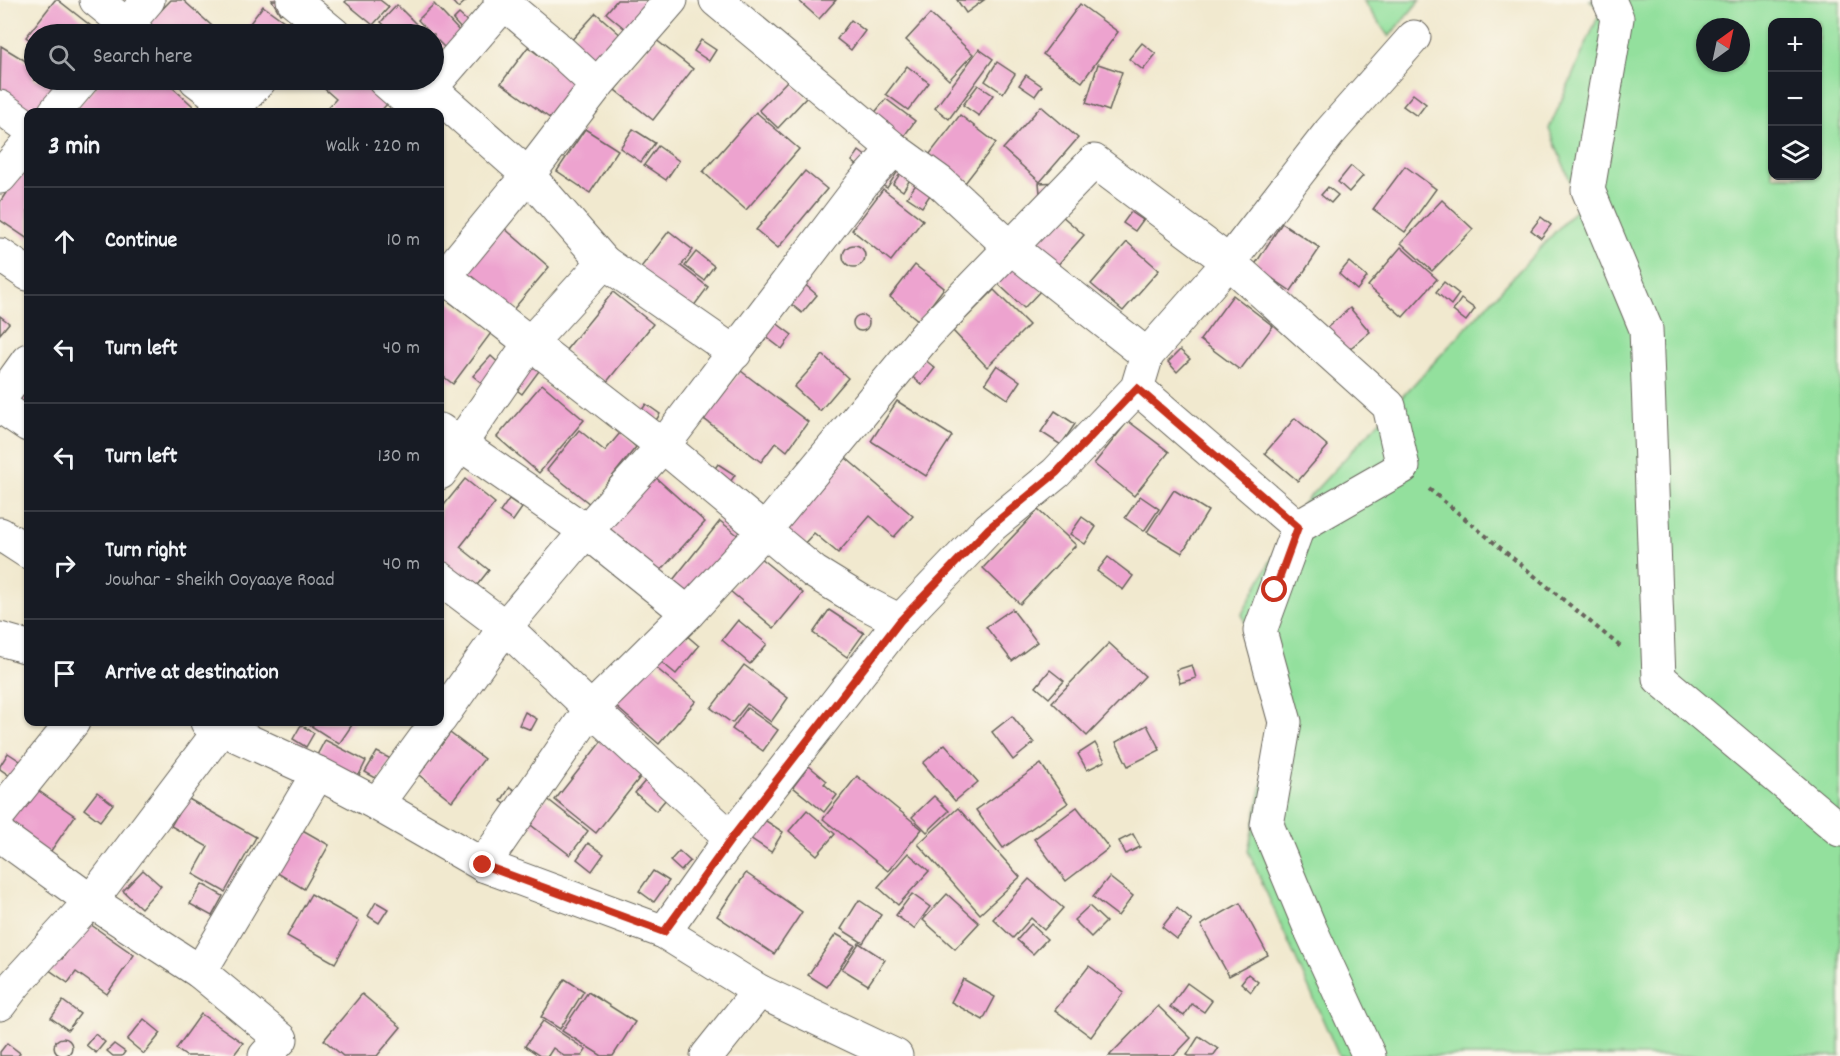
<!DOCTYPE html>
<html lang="en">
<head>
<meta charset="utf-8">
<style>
	body { margin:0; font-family:Dekko,sans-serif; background:#20242c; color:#f1f3f6 }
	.controls { position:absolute; right:18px; top:18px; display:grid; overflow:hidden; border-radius:12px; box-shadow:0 2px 4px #0004 }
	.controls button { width:54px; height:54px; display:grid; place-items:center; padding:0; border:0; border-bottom:2px solid #363941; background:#171b24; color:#f1f3f6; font:30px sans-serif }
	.compass { position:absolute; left:1696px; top:18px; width:54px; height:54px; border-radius:50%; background:#171b24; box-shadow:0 2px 4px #0004; rotate:33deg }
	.stop { position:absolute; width:18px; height:18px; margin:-14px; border:4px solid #c8321e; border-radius:50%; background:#fff }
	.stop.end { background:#c8321e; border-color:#fff; box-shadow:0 2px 6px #0008 }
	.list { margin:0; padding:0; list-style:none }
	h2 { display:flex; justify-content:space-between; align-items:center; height:78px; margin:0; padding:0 24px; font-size:26px }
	h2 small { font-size:20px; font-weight:400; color:#9ea1a6 }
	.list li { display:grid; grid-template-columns:39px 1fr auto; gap:18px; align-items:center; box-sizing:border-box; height:108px; padding:0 24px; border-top:2px solid #363941 }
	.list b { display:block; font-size:22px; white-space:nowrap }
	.list p { margin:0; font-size:20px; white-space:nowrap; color:#9ea1a6 }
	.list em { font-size:20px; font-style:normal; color:#9ea1a6 }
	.icon { flex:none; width:33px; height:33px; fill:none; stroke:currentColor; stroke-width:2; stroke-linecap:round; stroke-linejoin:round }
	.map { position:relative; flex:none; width:1840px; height:1056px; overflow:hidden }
	.search { position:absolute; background:#171b24; box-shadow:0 2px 4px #0004; left:24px; top:24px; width:420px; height:66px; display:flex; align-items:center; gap:15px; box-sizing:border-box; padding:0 21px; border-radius:33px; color:#9ea1a6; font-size:22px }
	.panel { position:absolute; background:#171b24; box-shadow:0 2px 4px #0004; left:24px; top:108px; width:420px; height:618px; border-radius:12px }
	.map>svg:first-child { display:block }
	.green { fill:#93e09d; stroke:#587e5c; stroke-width:1.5; fill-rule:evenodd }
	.building { fill:#eda3cf }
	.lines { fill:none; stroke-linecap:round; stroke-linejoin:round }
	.minor-casing { stroke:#67645b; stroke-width:35 }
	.path { stroke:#67645b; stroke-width:4; stroke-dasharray:4.5 4.5; stroke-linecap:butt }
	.minor { stroke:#fff; stroke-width:33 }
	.route { stroke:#c8321e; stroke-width:8 }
</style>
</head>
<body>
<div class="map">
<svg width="1840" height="1056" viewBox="0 0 1840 1056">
	<rect width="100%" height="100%" fill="#fbf7ec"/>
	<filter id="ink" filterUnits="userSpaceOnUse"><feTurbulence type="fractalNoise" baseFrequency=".0167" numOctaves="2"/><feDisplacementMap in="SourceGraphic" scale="12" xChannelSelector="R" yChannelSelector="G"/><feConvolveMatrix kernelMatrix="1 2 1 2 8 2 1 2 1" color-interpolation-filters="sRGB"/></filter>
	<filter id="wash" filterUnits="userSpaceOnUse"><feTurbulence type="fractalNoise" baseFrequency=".008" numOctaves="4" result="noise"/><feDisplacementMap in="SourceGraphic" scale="24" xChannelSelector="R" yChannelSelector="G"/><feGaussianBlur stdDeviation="1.35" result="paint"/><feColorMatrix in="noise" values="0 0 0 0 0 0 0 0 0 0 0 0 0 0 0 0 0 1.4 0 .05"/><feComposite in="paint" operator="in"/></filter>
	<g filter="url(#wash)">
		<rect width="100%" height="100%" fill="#f1e9cf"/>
		<g class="green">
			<path d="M1363,0H1420L1389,37Z"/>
			<path d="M1590,0H1840V1056H1339L1248,851L1276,716L1242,614L1299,508L1580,205L1549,129L1601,10ZM1772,22H1818V176H1772ZM1705,27H1741V63H1705Z"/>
		</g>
		<g id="blocks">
			<g class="building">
				<path d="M55,0H58L100,33L99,34H34V43L26,37Z"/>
				<path d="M171,0H183L221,34H155L146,26Z"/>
				<path d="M272,0H285L290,8L280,14Z"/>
				<path d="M347,0H380L389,7L373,25L345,2Z"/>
				<path d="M451,0H467L458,8Z"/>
				<path d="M617,0H657L630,33L606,13Z"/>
				<path d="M798,0H836L819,19Z"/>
				<path d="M957,0H984L966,13Z"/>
				<path d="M434,4L461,33L445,48L434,37V34H431L418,20Z"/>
				<path d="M1080,4L1118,32L1082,82L1043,54Z"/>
				<path d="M397,5L426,34H394L381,22Z"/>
				<path d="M263,6L292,27L286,34H257L247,27Z"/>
				<path d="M596,13L623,37L595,68L568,44Z"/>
				<path d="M459,14L469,23L462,30L453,20Z"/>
				<path d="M930,14L973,54L949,80L906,40Z"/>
				<path d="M851,20L865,31L851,50L837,39Z"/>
				<path d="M655,39L693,69L653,120L615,90Z"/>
				<path d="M701,40L716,50L709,61L694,51Z"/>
				<path d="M1142,43L1156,54L1143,70L1129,59Z"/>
				<path d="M1,46L34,66V80H57L62,82L44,112H33L0,93Z"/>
				<path d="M528,47L577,84L551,119L501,83Z"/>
				<path d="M979,49L993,59L949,119L935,108Z"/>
				<path d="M997,62L1015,74L1003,93L985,81Z"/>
				<path d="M1098,64L1122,72L1109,111L1086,103Z"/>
				<path d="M907,66L929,83L908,110L886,94Z"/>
				<path d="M1026,75L1042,86L1035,96L1019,85Z"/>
				<path d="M102,80H164L193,106L186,112H72Z"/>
				<path d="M323,80H360L387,104L380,112H324L336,99L319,84Z"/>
				<path d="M788,80L806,98L778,128L759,110Z"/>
				<path d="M978,85L993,95L979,116L963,105Z"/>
				<path d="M1413,94L1426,104L1417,116L1403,106Z"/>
				<path d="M886,99L915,121L902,139L872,116Z"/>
				<path d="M1041,106L1078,138L1040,182L1003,149Z"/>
				<path d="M756,112L799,149L746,210L703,172Z"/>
				<path d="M960,115L996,143L965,183L929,155Z"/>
				<path d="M585,129L618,150L590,193L557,171Z"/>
				<path d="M633,129L655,143L641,162L620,148Z"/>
				<path d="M658,146L679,161L666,180L644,165Z"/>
				<path d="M859,151L872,161L864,171L852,161Z"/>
				<path d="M28,159V239L0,220V202Z"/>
				<path d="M888,165L898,171L887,188L876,182Z"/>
				<path d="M1351,166L1363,176L1349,192L1338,182Z"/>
				<path d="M1405,166L1436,189L1405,232L1373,209Z"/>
				<path d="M805,171L827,189L778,248L756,230Z"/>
				<path d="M902,171L911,178L903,191L893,184Z"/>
				<path d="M920,179L934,189L922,207L907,197Z"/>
				<path d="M1059,182L1060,192L1040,193L1039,183Z"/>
				<path d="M1328,187L1338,195L1331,203L1321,195Z"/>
				<path d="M883,189L923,220L891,261L852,230Z"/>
				<path d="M1442,200L1473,229L1432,271L1401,243Z"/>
				<path d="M1131,212L1143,220L1135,231L1123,223Z"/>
				<path d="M1061,215L1084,235L1055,268L1032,247Z"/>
				<path d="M1541,217L1551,225L1541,238L1531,230Z"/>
				<path d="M1282,223L1320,248L1291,291L1254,266Z"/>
				<path d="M503,227L549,267L512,311L465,271Z"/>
				<path d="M669,231L693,250L681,266L708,287L690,311L638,271Z"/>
				<path d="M1127,242L1159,270L1123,311L1091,284Z"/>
				<circle cx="854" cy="256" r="11"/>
				<path d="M1401,247L1437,279L1403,317L1368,286Z"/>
				<path d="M696,252L714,266L704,280L685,266Z"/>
				<path d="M1013,257L1045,286L1024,308L993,279Z"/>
				<path d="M1349,262L1367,277L1357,290L1339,274Z"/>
				<path d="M915,265L944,288L919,321L890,297Z"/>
				<path d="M801,281L817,295L802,313L786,300Z"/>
				<path d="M1444,282L1459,294L1451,305L1436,292Z"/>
				<path d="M994,290L1029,325L987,367L953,331Z"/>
				<path d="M613,292L653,324L606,383L566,350Z"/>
				<path d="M440,295L491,333L453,384L440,374Z"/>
				<path d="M1233,295L1273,326L1240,370L1200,340Z"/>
				<path d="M1461,299L1475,309L1466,321L1453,311Z"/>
				<path d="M1350,308L1370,332L1342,355L1322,332Z"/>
				<circle cx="861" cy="323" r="8"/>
				<path d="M0,316L9,323L0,334Z"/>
				<path d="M775,322L792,335L782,349L765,336Z"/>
				<path d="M1180,350L1190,359L1177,372L1168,362Z"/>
				<path d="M917,353L935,368L922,385L903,369Z"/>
				<path d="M823,355L848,378L820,411L794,387Z"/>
				<path d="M491,356L506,370L489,389L473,376Z"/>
				<path d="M523,359L539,371L522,394L505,381Z"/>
				<path d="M997,365L1020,381L1008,399L985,383Z"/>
				<path d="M741,371L808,422L787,451L776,442L761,462L704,419Z"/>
				<path d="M28,376V405L15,396Z"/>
				<path d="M542,384L584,420L539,473L497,437Z"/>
				<path d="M897,401L952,436L926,476L871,441Z"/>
				<path d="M646,404L660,414L650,430L635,420Z"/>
				<path d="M1055,411L1075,424L1061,445L1041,432Z"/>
				<path d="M1295,418L1328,446L1298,481L1265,453Z"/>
				<path d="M1128,421L1169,452L1134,496L1094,464Z"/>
				<path d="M579,430L605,451L620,433L636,447L590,504L547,470Z"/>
				<path d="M846,458L913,516L894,537L870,516L838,553L814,533L802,546L785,531Z"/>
				<path d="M718,464L735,475L724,491L707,480Z"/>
				<path d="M654,476L705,522L654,578L603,531Z"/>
				<path d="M465,479L495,503L460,547L489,570L474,589L440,562V510Z"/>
				<path d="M1174,490L1208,511L1182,553L1147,532Z"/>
				<path d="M1140,496L1159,509L1144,531L1125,518Z"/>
				<path d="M509,499L522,508L513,521L500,512Z"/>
				<path d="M1038,510L1076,545L1020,604L983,568Z"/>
				<path d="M1082,517L1096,527L1085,544L1070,534Z"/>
				<path d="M720,521L745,541L694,605L669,585Z"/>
				<path d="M759,557L803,593L774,628L730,591Z"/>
				<path d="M1108,557L1133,576L1123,590L1097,571Z"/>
				<path d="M1012,609L1037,642L1012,661L986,627Z"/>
				<path d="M829,610L864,633L847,657L813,633Z"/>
				<path d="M738,620L767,644L750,664L722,640Z"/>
				<path d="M678,628L699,646L676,674L654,656Z"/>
				<path d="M1109,643L1145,676L1087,736L1052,702Z"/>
				<path d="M649,662L696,701L659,744L613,704Z"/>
				<path d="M744,665L788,698L771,722L747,704L732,723L711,708Z"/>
				<path d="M1192,665L1196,678L1180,683L1176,670Z"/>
				<path d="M1050,670L1064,681L1049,698L1036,687Z"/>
				<path d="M747,708L778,730L763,751L732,729Z"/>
				<path d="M525,712L537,719L531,730L519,725Z"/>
				<path d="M1012,716L1034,743L1013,760L992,732Z"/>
				<path d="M305,722H354L339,744Z"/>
				<path d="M301,725L314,733L306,747L293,739Z"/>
				<path d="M1147,725L1160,750L1128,766L1116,742Z"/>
				<path d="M450,733L484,759L452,801L419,775Z"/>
				<path d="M604,738L645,771L596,833L555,800Z"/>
				<path d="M325,740L366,761L355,783L314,761Z"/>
				<path d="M1095,743L1105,761L1087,770L1078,754Z"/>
				<path d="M945,744L978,782L955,801L923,763Z"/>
				<path d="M377,752L391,759L379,780L365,772Z"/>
				<path d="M8,753L23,763L13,778L0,769V766Z"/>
				<path d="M1041,764L1068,803L1003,848L976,810Z"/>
				<path d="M809,766L827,781L824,784L837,795L824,812L793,787Z"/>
				<path d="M650,775L671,793L656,811L635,793Z"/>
				<path d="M857,776L922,829L888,871L823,819Z"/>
				<path d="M33,787L75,816L44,861L2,832Z"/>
				<path d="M510,787L524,797L514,810L501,801Z"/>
				<path d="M97,792L113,804L100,821L84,809Z"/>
				<path d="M934,796L949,811L927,832L912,817Z"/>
				<path d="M187,798L256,837L225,892L193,874L208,847L171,826Z"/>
				<path d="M546,798L588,831L570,855L527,822Z"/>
				<path d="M1077,807L1109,848L1066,881L1034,839Z"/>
				<path d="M958,808L1020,877L980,914L918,844Z"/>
				<path d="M807,810L835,834L817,855L789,831Z"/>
				<path d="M763,819L783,832L771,852L750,838Z"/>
				<path d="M299,828L329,845L304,889L274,871Z"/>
				<path d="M1133,834L1140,847L1126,854L1119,841Z"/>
				<path d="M588,843L604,854L592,871L577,859Z"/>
				<path d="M679,851L690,861L681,871L670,861Z"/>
				<path d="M908,853L929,871L898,905L878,887Z"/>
				<path d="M143,870L161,886L141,908L123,891Z"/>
				<path d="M653,871L669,881L654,902L639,891Z"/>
				<path d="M746,873L802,912L774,954L717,916Z"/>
				<path d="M1109,877L1133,896L1118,916L1093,897Z"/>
				<path d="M1029,879L1063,908L1044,930L1031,918L1013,938L993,919Z"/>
				<path d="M202,884L223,896L212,916L190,904Z"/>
				<path d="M311,894L359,921L335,963L287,936Z"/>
				<path d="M912,894L930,907L914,929L896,915Z"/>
				<path d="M947,894L979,923L955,949L923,920Z"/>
				<path d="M859,900L881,915L863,943L841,929Z"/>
				<path d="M376,902L388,909L379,923L368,916Z"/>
				<path d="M1240,903L1268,955L1229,976L1201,925Z"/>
				<path d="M1089,906L1106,922L1091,937L1074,920Z"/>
				<path d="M1177,908L1192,921L1177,939L1162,927Z"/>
				<path d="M87,922L134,955L107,994L76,972L68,983L48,969L58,956L62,959Z"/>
				<path d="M1031,924L1047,939L1033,954L1017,940Z"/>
				<path d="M836,934L855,945L827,987L808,975Z"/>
				<path d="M859,943L885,960L868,985L842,969Z"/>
				<path d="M1089,966L1124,992L1091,1037L1055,1010Z"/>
				<path d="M1248,974L1258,982L1251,992L1241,983Z"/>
				<path d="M565,979L584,991L560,1029L541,1017Z"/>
				<path d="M963,979L995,997L983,1020L951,1002Z"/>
				<path d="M1187,983L1212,1001L1204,1012L1192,1004L1184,1016L1170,1007Z"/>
				<path d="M588,992L635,1022L613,1056H602L562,1031Z"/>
				<path d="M362,994L401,1027L377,1056H343L324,1040Z"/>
				<path d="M63,1001L80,1014L68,1030L51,1018Z"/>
				<path d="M1158,1006L1191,1038L1174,1056H1109Z"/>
				<path d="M201,1014L243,1043L233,1056H186L176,1049Z"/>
				<path d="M144,1019L161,1033L144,1054L127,1040Z"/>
				<path d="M543,1021L586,1050L582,1056H564L553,1048L548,1056H540L525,1046Z"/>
				<path d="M95,1034L105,1042L96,1053L86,1045Z"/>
				<path d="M1199,1036L1218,1049L1213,1056H1189L1187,1055Z"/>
				<circle cx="63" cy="1047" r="9"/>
				<path d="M7,1043L20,1053L18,1056H0V1052Z"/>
				<path d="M114,1044L125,1052L122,1056H113L107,1051Z"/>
			</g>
		</g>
	</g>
	<g filter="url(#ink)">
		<use href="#blocks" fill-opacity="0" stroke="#67645b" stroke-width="1.5"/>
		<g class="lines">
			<g class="minor-casing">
				<g id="minor">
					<path d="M96,0L138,34"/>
					<path d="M293,0L334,34"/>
					<path d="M500,0L555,46L597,85"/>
					<path d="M716,0L894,149L941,183L1010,247L1147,355"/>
					<path d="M1609,0L1617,18L1588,190L1646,329L1659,678L1840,830"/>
					<path d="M119,34L148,0"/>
					<path d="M196,80L238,112"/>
					<path d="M384,80L415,107"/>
					<path d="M431,89L528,175L604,262L735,353"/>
					<path d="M0,107L28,127"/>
					<path d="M55,112L82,80"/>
					<path d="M215,112L233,109L260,80"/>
					<path d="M410,112L507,0"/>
					<path d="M0,177L28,144"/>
					<path d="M0,255L28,274"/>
					<path d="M440,273L663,446L814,572L861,601L900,621"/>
					<path d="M440,282L528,175L597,85L671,0"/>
					<path d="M1137,388L1298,527"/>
					<path d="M0,399L28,360"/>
					<path d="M0,406L28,425"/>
					<path d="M440,430L586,531L688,613"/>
					<path d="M440,473L530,343L604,262"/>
					<path d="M0,534L28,552"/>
					<path d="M440,578L505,627L591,709L731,838"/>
					<path d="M0,639L28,647"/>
					<path d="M440,719L505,627L586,531L663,446L863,183L894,149"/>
					<path d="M207,722L318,773L377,804L483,865L664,932L759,991L896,1056"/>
					<path d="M377,804L437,722"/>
					<path d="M0,813L73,722"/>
					<path d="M0,835L91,901L200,972L281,1039L265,1056"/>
					<path d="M483,865L591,709L688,613L765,530L927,334L1094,161L1229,262L1389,406L1403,467L1298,527L1260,631L1285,722L1267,825L1310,928L1369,1056"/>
					<path d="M664,932L731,838L900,621L989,528L1056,473L1137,388L1147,355L1229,262L1330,132L1414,37"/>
					<path d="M200,972L318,773"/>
					<path d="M0,1004L15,984L91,901L221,729"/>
					<path d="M707,1056L759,991"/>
				</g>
			</g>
			<path class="path" d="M1429,489L1622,648"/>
			<use href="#minor" class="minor"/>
		</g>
	</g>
	<g class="lines" filter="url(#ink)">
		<path class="route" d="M483,865L664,932L732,838L900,621L989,528L1056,473L1137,388L1298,527L1275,590"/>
	</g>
</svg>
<div class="controls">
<button>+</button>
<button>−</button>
<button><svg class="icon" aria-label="layers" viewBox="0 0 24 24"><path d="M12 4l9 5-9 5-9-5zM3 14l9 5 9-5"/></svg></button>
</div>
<svg class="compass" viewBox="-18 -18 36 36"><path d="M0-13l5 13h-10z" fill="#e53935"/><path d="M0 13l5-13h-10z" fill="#9ea1a6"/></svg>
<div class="stop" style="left:1275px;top:590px"></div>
<div class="stop end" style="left:483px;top:865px"></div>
<div class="search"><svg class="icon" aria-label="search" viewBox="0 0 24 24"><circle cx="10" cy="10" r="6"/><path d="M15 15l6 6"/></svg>Search here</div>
<section class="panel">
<h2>3 min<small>Walk · 220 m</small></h2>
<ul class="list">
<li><svg class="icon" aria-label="ahead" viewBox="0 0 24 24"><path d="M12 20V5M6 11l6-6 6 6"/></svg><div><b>Continue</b></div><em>10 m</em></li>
<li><svg class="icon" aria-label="left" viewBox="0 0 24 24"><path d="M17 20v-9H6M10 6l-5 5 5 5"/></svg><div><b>Turn left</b></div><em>40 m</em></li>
<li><svg class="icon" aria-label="left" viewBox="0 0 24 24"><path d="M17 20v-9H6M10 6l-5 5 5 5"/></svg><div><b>Turn left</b></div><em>130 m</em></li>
<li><svg class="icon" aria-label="right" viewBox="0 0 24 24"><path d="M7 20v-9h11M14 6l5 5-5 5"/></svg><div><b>Turn right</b><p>Jowhar - Sheikh Ooyaaye Road</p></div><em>40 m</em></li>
<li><svg class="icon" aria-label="arrive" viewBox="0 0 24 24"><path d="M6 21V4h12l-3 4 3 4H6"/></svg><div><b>Arrive at destination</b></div></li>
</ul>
</section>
</div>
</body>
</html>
